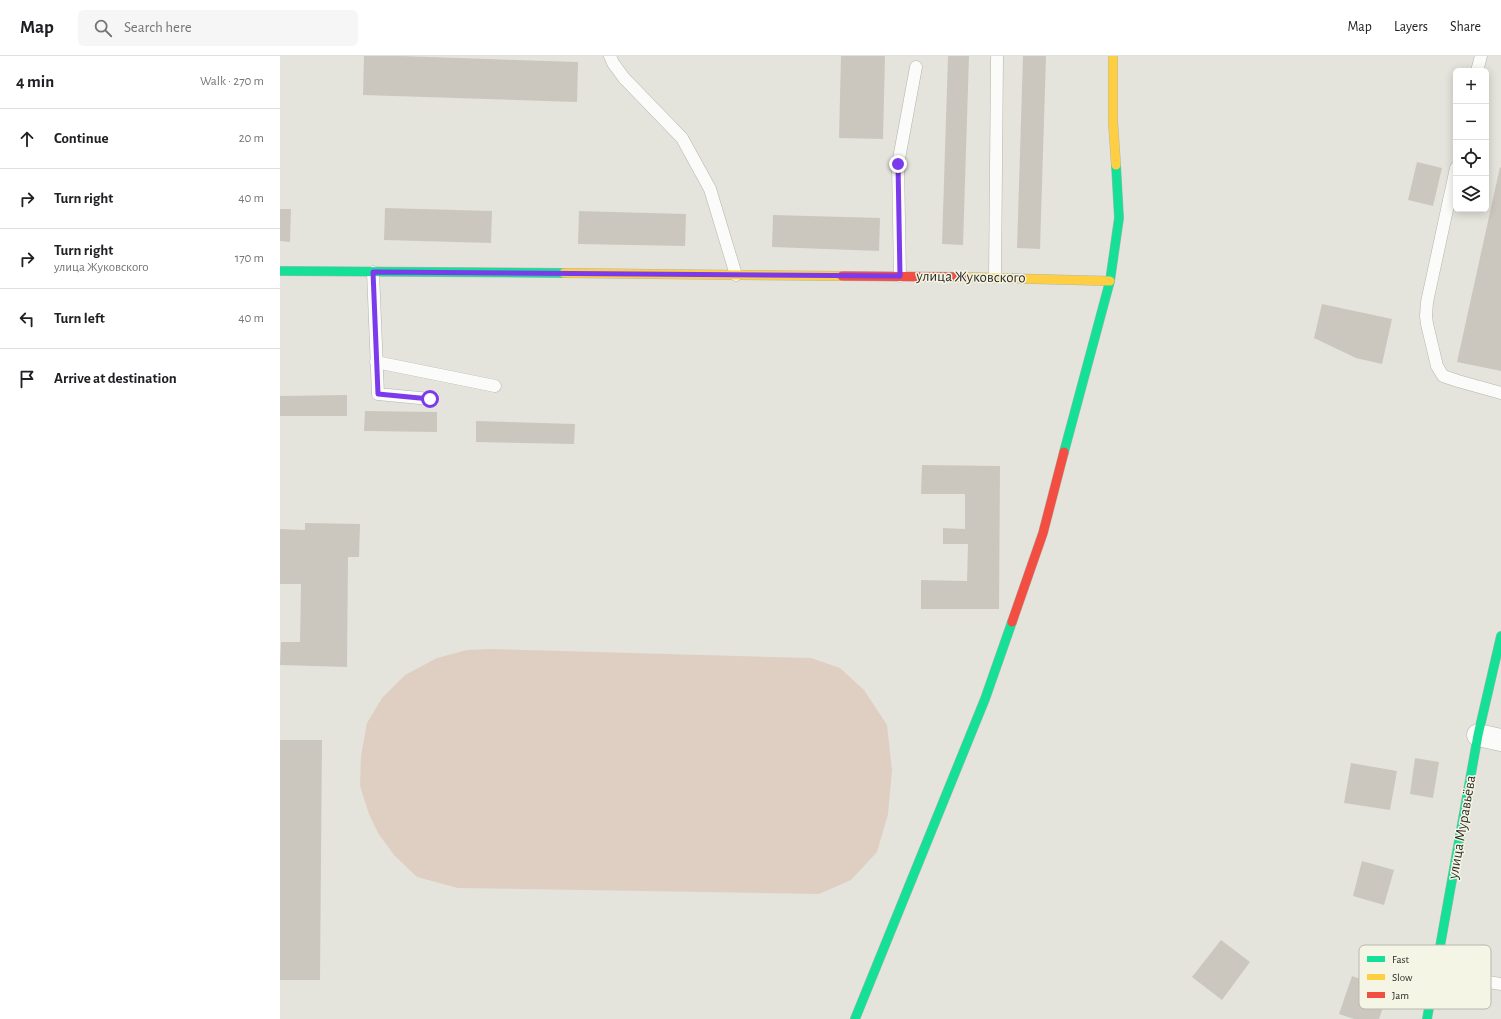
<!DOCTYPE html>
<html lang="en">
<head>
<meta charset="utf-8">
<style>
	body { margin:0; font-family:"Alegreya Sans",sans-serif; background:#f6f6f6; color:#202124 }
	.controls { position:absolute; right:12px; top:12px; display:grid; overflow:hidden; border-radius:6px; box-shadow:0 2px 10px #0003 }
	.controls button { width:36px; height:36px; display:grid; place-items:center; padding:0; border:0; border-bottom:1px solid #e0e0e0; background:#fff; color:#202124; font:20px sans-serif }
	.stop { position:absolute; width:12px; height:12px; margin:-9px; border:3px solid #7c3aed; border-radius:50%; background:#fff }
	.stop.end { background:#7c3aed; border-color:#fff; box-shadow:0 1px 4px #0008 }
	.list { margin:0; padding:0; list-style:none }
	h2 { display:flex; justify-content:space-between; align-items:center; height:52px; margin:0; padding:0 16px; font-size:17px }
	h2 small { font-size:13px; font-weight:400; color:#757577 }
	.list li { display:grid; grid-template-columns:26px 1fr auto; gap:12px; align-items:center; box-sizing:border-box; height:60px; padding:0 16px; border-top:1px solid #e0e0e0 }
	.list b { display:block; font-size:15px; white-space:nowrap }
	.list p { margin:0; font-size:13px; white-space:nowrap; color:#757577 }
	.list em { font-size:13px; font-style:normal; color:#757577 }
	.icon { flex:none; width:22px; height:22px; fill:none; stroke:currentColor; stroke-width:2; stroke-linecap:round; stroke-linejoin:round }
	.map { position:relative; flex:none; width:1221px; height:963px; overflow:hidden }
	header { display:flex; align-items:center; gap:24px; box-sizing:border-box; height:56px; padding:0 20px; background:#fff; border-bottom:1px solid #e0e0e0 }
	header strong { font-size:19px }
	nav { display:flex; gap:22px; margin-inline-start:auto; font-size:14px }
	.search { width:280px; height:36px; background:#f6f6f6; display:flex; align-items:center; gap:10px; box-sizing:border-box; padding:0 14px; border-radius:6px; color:#757577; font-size:15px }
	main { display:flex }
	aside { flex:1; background:#fff }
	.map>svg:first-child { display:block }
	.green { fill:#dfcfc2 }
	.building { fill:#ccc7be }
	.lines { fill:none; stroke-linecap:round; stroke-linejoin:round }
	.lane-casing { stroke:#b4b4ae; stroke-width:13 }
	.street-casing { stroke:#b4b4ae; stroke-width:23 }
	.fast-casing { stroke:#b4b4ae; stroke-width:10 }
	.slow-casing { stroke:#b4b4ae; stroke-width:10 }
	.jam-casing { stroke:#b4b4ae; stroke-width:10 }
	.lane { stroke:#fbfbfa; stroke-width:12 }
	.street { stroke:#fbfbfa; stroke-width:22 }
	.fast { stroke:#16e098; stroke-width:9 }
	.slow { stroke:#ffcf43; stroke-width:9 }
	.jam { stroke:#f24e42; stroke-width:9 }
	.route { stroke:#7c3aed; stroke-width:5 }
	.labels { text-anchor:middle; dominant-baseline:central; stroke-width:3; stroke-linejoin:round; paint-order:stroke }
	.street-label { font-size:15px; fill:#2b2b26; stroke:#f5f5e6 }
	.key { fill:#f5f5e6; stroke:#b8b8ac; stroke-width:1 }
	.key-label { font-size:11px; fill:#2b2b26 }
</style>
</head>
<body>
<header>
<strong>Map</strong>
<div class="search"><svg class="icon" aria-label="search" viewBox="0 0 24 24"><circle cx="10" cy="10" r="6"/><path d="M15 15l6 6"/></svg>Search here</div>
<nav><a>Map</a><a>Layers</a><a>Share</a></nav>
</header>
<main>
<aside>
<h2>4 min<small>Walk · 270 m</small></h2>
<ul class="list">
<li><svg class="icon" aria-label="ahead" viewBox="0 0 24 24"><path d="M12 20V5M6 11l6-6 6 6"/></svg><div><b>Continue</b></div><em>20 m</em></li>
<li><svg class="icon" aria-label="right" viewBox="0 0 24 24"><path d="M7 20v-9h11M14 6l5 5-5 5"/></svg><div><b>Turn right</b></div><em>40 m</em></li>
<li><svg class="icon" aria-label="right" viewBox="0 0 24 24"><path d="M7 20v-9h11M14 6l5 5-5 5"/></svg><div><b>Turn right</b><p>улица Жуковского</p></div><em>170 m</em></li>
<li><svg class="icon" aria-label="left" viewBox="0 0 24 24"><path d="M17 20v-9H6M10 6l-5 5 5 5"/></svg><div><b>Turn left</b></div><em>40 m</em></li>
<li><svg class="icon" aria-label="arrive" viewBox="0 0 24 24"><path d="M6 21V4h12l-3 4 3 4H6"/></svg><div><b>Arrive at destination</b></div></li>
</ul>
</aside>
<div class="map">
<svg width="1221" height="963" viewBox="0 0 1221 963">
	<rect width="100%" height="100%" fill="#e4e4dc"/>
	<path class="green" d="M209,593L531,602L560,612L584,634L607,669L612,714L608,758L597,796L571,824L539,838L178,832L137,821L114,799L98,777L89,758L80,730L81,700L87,667L102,642L125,619L157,602L187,594Z"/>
	<g class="building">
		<path d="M84,0H121L298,6L297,46L83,39Z"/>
		<path d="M561,0H605L603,83L559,82Z"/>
		<path d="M668,0H689L683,189L662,188Z"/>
		<path d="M743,0H766L760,193L737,192Z"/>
		<path d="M1137,106L1162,112L1153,150L1128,144Z"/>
		<path d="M1220,111L1221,112V315L1177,306Z"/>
		<path d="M105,152L212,155L211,187L104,184Z"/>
		<path d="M0,153H11L10,186L0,185Z"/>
		<path d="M299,155L406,158L405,190L298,188Z"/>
		<path d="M493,159L600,162L599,195L492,191Z"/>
		<path d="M1042,248L1112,263L1102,308L1076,302L1034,282Z"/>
		<path d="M67,339V360H0V340Z"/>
		<path d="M85,355L157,356V376L84,375Z"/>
		<path d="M196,365L295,368L294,388L196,386Z"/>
		<path d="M642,409L720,410L719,553H641V524L687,525L688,488H663V472L685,473V438H641Z"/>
		<path d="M25,467L80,468L79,501H68L67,611L0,609L1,586H20L21,528H0V473L25,474Z"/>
		<path d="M0,684H42L40,924H0Z"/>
		<path d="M1135,702L1159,706L1153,742L1130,738Z"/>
		<path d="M1071,707L1117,715L1110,754L1064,747Z"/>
		<path d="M1082,805L1114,814L1104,849L1073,840Z"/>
		<path d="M941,884L970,906L942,944L912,921Z"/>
		<path d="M1072,920L1109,933L1099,963H1074L1059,958Z"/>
	</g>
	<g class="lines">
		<g class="lane-casing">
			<g id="lane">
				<path d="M330,0L333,7L344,22L402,82L430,133L456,219"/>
				<path d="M1197,15L1201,0"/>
				<path d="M1176,112L1147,246L1146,260L1147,268L1157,310L1163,320L1178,325L1221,337"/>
				<path d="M93,216L98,338L150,343"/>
				<path d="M620,220L618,108L636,11"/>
				<path d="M715,221L717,2"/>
				<path d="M96,306L215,330"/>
				<path d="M1155,917L1221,928"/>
			</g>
		</g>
		<g class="street-casing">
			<path id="street" d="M1198,679L1221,684"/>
		</g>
		<g class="fast-casing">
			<g id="fast">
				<path d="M0,215L284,217"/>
				<path d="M784,396L830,225L839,162L836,109"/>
				<path d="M575,963L705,643L732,566"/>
				<path d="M1147,963L1198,679L1221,580"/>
			</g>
		</g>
		<g class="slow-casing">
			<g id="slow">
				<path d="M833,0V66L836,109"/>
				<path d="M284,217L562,220"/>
				<path d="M682,221L830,225"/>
			</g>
		</g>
		<g class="jam-casing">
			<g id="jam">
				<path d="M562,220L682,221"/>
				<path d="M732,566L763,477L784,396"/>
			</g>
		</g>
		<use href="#lane" class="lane"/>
		<use href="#street" class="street"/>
		<use href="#fast" class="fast"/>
		<use href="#slow" class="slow"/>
		<use href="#jam" class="jam"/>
	</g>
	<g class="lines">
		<path class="route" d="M150,343L98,338L93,216L620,220L618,108"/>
	</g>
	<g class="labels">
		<g class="street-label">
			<text transform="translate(691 221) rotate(1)">улица Жуковского</text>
			<text transform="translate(1182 771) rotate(-80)">улица Муравьёва</text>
		</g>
	</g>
	<rect x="1079" y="889" width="132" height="64" rx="6" class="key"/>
	<rect x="1087" y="900" width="18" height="6" fill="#16e098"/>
	<rect x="1087" y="918" width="18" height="6" fill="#ffcf43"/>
	<rect x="1087" y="936" width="18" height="6" fill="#f24e42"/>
	<g class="key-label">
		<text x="1112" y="907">Fast</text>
		<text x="1112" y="925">Slow</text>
		<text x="1112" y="943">Jam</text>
	</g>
</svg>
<div class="controls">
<button>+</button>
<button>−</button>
<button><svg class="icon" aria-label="locate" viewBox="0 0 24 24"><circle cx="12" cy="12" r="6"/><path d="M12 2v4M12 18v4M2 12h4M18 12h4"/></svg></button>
<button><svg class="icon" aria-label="layers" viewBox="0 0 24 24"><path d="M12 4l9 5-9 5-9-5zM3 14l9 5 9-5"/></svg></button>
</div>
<div class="stop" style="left:150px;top:343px"></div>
<div class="stop end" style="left:618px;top:108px"></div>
</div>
</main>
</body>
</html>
